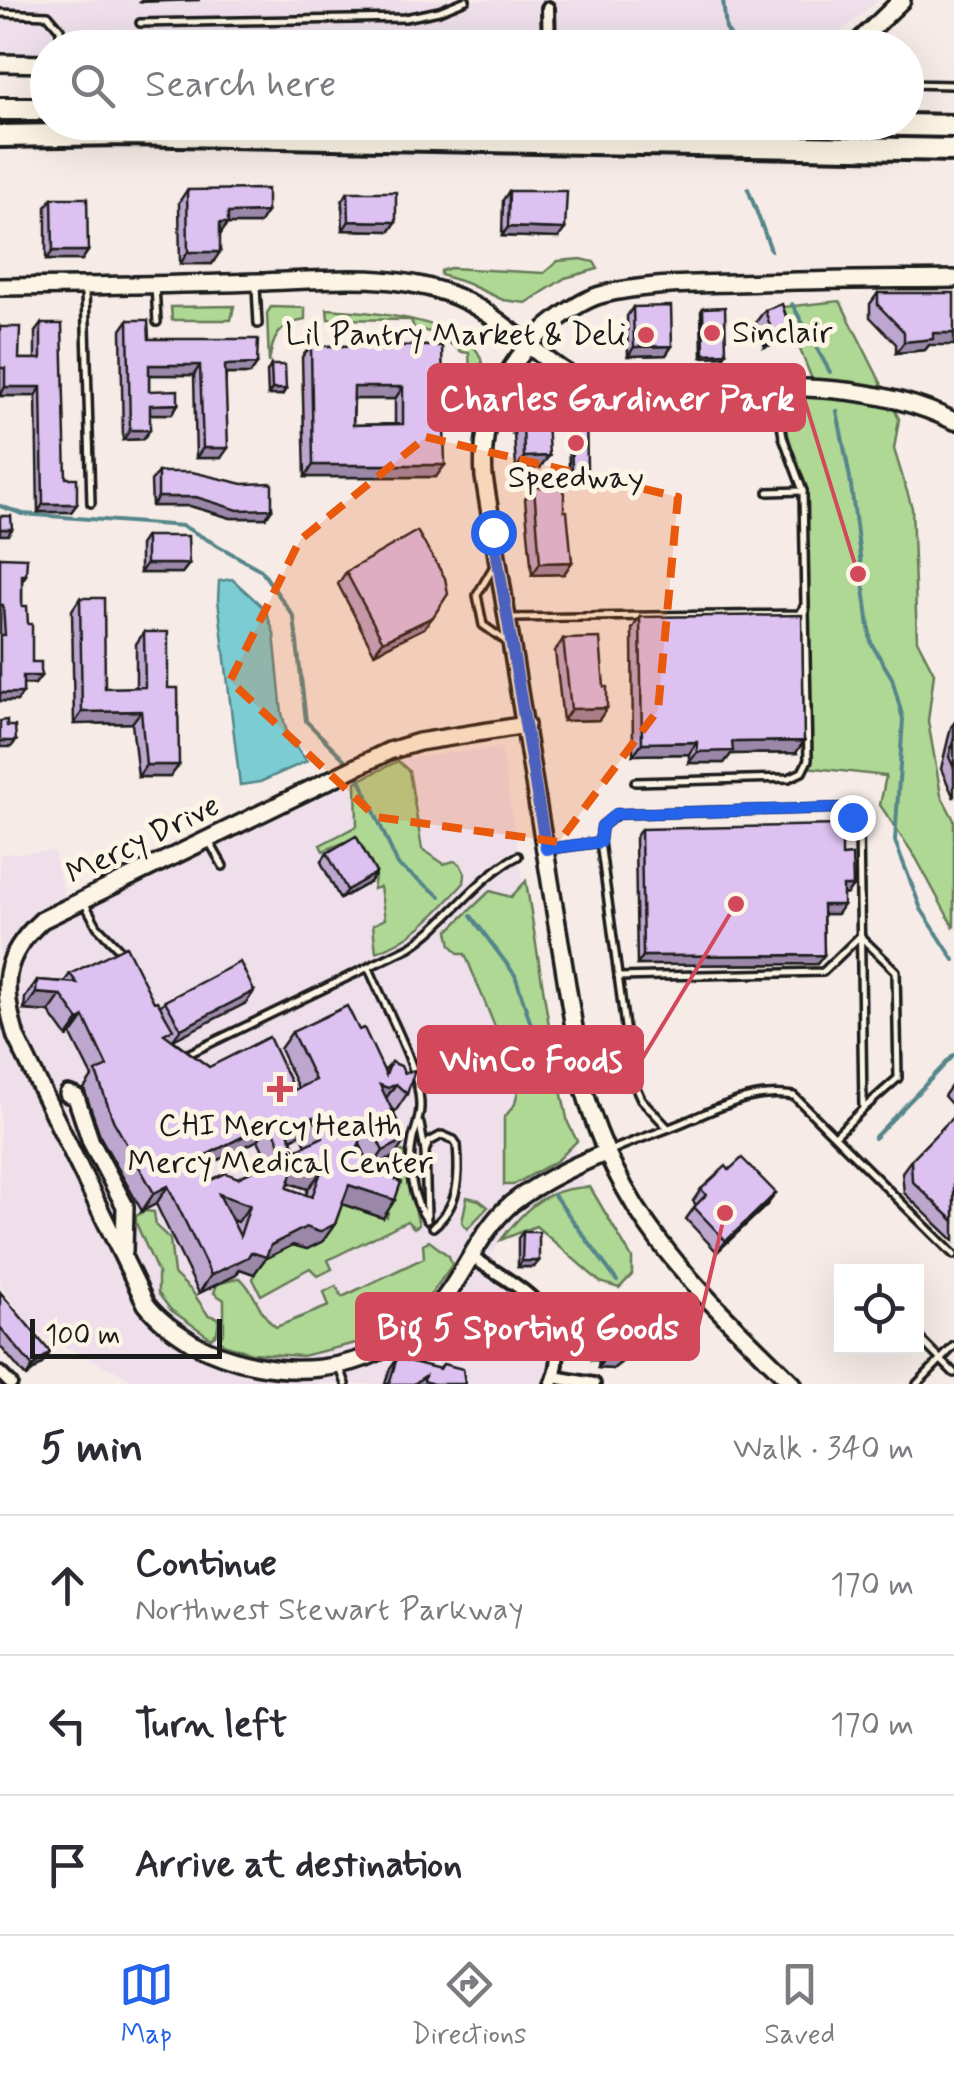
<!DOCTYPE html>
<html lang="en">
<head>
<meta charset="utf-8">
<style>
	body { margin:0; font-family:Mynerve,sans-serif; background:#f7f7f7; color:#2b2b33 }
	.controls { position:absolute; right:30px; bottom:30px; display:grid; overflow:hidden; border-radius:0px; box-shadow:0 10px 40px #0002 }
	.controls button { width:90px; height:90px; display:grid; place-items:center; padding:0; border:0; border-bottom:2px solid #e1e1e2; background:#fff; color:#2b2b33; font:50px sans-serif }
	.scale { position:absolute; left:30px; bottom:25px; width:192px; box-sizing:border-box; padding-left:10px; border:5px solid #1c1c1c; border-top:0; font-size:28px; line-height:35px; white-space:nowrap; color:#1c1c1c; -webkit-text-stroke:8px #fcf5e5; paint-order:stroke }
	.stop { position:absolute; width:30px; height:30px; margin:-22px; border:8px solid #2563eb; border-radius:50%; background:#fff }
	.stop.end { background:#2563eb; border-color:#fff; box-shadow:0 2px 10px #0008 }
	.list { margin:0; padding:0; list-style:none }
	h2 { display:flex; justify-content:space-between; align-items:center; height:130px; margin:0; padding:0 40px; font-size:42px }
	h2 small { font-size:32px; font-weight:400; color:#7c7c81 }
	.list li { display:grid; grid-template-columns:65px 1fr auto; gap:30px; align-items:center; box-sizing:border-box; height:140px; padding:0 40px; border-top:2px solid #e1e1e2 }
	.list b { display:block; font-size:38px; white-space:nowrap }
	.list p { margin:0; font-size:32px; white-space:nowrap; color:#7c7c81 }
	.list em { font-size:32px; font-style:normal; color:#7c7c81 }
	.icon { flex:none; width:55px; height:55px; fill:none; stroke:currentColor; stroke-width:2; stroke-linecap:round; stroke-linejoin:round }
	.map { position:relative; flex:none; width:954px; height:1384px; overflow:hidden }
	.search { position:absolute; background:#fff; box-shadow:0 10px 40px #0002; left:30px; right:30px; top:30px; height:110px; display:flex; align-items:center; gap:25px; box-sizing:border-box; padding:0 35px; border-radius:55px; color:#7c7c81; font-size:38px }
	.sheet { height:550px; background:#fff }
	nav { display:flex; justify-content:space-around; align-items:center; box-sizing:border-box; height:140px; border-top:2px solid #e1e1e2; background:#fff; font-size:28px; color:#7c7c81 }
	nav a { display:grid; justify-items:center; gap:5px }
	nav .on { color:#2563eb }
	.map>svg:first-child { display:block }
	.built { fill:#eedfea }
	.green { fill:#afd895; stroke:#667a58; stroke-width:2.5 }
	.water { fill:#7bccd4; stroke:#55868a; stroke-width:2.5 }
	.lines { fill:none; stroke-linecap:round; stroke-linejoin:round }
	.stream { stroke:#55868a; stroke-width:4 }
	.lane-casing { stroke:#1c1c1c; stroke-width:12 }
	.street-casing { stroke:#1c1c1c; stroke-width:18 }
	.secondary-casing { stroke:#1c1c1c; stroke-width:22 }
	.highway-casing { stroke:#1c1c1c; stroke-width:28 }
	.lane { stroke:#fcf5e5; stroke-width:5 }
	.street { stroke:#fcf5e5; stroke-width:10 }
	.secondary { stroke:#fcf5e5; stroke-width:15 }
	.highway { stroke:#fcf5e5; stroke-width:20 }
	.wall { fill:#bea7cf; stroke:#1c1c1c; stroke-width:2.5; fill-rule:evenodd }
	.shaded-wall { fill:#9b88a9; stroke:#1c1c1c; stroke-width:2.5 }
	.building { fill:#ddc2f1; stroke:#1c1c1c; stroke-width:2.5; fill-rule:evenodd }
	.route { stroke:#2563eb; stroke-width:12 }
	.marked { fill:#e8590c; fill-opacity:0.2; stroke:#e8590c; stroke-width:8; stroke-dasharray:20 12; stroke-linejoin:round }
	.poi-dot { fill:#d1495b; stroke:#fcf5e5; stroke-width:4 }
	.labels { text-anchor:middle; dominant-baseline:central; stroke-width:10; stroke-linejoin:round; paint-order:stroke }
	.poi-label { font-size:32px; fill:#1c1c1c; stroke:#fcf5e5 }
	.street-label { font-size:32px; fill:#1c1c1c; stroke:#fcf5e5 }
	.leader { fill:none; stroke:#d1495b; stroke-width:4 }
	.callout-dot { fill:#d1495b; stroke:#fcf5e5; stroke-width:4 }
	.callout { fill:#d1495b; stroke:#d1495b; stroke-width:4 }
	.callout-label { font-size:35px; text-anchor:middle; font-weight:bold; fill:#fff }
</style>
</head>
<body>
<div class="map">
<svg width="954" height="1384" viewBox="0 0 954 1384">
	<rect width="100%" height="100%" fill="#f6ebe7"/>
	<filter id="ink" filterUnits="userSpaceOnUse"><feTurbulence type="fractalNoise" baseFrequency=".01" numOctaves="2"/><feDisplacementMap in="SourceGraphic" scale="20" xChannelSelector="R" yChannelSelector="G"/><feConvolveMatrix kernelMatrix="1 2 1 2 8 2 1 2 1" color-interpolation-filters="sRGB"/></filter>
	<g filter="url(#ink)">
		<g class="built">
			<path d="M0,0H878L823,47L48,48L47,64L0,63Z"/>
			<path d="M501,747L551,1055L586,1193L522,1212L490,1256L551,1300L569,1356L543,1384H142L33,1331L0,1285V854L54,851L69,917L337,786L406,758Z"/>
		</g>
		<g class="green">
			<path d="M581,259L594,262L598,269L565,278L526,303L503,300L466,283L441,275V271L450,268L544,273L558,261Z"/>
			<path d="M840,301L899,419L894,449L912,508L917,640L934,673L928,721L941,795L954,820V928L916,858L880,805L886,776L805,767L801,482L776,389H816L783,307Z"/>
			<path d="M234,306L231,320H172L171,307Z"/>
			<path d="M271,307L305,308V320C279,324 272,338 269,363L267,313Z"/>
			<path d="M327,309C359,311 487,319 482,370C480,388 468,410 464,429L463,398L471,397L469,353L462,352L437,334L414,328L411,320L328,319Z"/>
			<path d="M543,380L588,401L610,402L618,408L615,424H611L608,413L541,410V432L512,434C519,411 525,396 543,380Z"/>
			<path d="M398,761L409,771L422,849L444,864L454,861L460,864L465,874L464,883C437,912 415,939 376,952L373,925L385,919L380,887L373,889L376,872L357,837L323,851L320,845L357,826L356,782Z"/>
			<path d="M526,881L554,1057L568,1123L577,1141L558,1160L513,1185H504V1118L515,1104L519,1085L465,954H459L451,945L448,931L490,891L511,897Z"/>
			<path d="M402,1151L407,1153L408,1179L419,1225L414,1228L407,1221L328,1260L332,1269L318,1276L310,1268L261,1295L253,1279L259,1262L293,1245L307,1249L339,1203L387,1217C388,1209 393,1198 392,1190C390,1167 380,1169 402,1151Z"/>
			<path d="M590,1187L632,1258V1275L619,1288L600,1282L536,1226L501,1240C527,1206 546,1188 590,1187Z"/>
			<path d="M467,1197L479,1200L488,1207L467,1229L462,1222Z"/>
			<path d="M145,1211L154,1212L156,1226L170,1239L174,1274L192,1291L208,1315L219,1318L217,1333L211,1338L171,1310L158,1293V1273L136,1223V1216Z"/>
			<path d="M429,1241L449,1256L452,1265L432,1293L385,1336L302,1356L252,1353L223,1344L220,1339L224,1330V1300L214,1293L217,1284L240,1278C257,1293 258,1314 276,1327L329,1306L324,1292L336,1286L342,1297L424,1258L423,1244Z"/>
		</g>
		<path class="water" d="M232,579L265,609L274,633L282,713L288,737L307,761L260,782L240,785L218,600L219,581Z"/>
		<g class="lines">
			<g class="stream">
				<path d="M723,0L726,29L738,48"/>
				<path d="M748,189L771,250"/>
				<path d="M792,304L830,372"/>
				<path d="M837,411L850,478L871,643L892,678L903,719L895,841L921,909L954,960"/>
				<path d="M0,506L23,514L183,526L261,570L294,617L306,721L351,766"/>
				<path d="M357,773L398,865L440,896"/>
				<path d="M471,916L515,975L537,1043"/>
				<path d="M874,1138L954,1055"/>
				<path d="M554,1195L617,1281"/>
			</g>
			<g class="lane-casing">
				<g id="lane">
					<path d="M0,13L48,15L60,29V48"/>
					<path d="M140,23L405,18L439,11L466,0"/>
					<path d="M906,84L954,85"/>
					<path d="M155,285L157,322"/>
					<path d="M256,287L258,324"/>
					<path d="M85,291L91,503"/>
					<path d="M768,492L803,491"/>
					<path d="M494,566L477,595L483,625L507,642"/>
					<path d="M512,618L800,614L805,605L803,491L783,437L776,390"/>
					<path d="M635,782L789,778L802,772L808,760L805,608"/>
					<path d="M600,842L632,1079L641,1099L668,1128"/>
					<path d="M210,843L223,866"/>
					<path d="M548,849L600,842L602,826L617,814L840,808L859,827L863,1109L835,1136"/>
					<path d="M84,902L97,926L122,952"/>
					<path d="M369,968C384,1006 421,1068 420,1107C420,1118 416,1128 413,1138C407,1165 411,1198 427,1220"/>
					<path d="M618,977L823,972L860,936L896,971L898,1078L863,1109"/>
					<path d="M186,1055L410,947C449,922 476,878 518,856"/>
					<path d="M420,1124L425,1151L427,1217"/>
					<path d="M425,1151L429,1142L442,1135L454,1140L457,1145C460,1177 459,1206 433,1227"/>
					<path d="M608,1152C634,1140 662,1132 689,1120C723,1106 755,1089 794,1096L954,1255"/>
					<path d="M916,1335L954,1373"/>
					<path d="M340,1368L346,1384"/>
					<path d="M917,1384L954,1346"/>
				</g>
			</g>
			<g class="street-casing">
				<g id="street">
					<path d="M548,8L549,48"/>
					<path d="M473,1257C507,1282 543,1293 555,1338C559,1354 559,1368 551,1384"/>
					<path d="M0,1373L11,1384"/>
					<path d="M554,1377L594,1384"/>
				</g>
			</g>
			<g class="secondary-casing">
				<g id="secondary">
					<path d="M852,48L902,0"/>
					<path d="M0,63L48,64"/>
					<path d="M0,287C86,286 172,285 259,282C321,280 387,272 447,293C507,314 542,369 600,390C718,396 845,367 954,421"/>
					<path d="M526,725L419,742L389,751L42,920C0,958 2,987 16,1037L146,1304C159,1321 175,1331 193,1343C271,1384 372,1380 435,1310C464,1278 478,1232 511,1204C539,1182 573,1166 605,1153"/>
					<path d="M68,1094L76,1097L91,1142L125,1206L124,1252"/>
					<path d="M793,1384C699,1291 621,1222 584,1089L484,477C479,413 507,357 558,319C572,308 587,298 604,294C646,284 691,284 733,283C807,280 880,280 954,279"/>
				</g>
			</g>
			<g class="highway-casing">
				<g id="highway">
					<path d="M0,109H48"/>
					<path d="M753,122L954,126"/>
					<path d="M0,136L124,134L954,150"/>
				</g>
			</g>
			<use href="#lane" class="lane"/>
			<use href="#street" class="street"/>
			<use href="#secondary" class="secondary"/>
			<use href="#highway" class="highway"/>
		</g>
		<g class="wall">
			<path d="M187,190L259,224H227L220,235L212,264H180L179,202Z"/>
			<path d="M509,191L558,238L502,236L503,200Z"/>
			<path d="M348,192L396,222L390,231L343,230L342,201Z"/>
			<path d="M52,198L88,251L82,260H46V207Z"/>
			<path d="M878,293L929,345L925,350L896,353V344L870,317V304Z"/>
			<path d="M633,307L672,346L666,355L628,356L627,316Z"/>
			<path d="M703,308L726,353L724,356L702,357L701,311Z"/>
			<path d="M765,310L790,329L782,341L765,347L756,322Z"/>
			<path d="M128,320L149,339L257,364L250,374H226L221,458H196L194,375H149V391L178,404L172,414H150L143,439L123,440L121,330Z"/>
			<path d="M41,324L66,478L77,504L71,512H38L36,396H0V327L19,359H35V332Z"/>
			<path d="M311,346H442L436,477H305L302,357ZM354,399H395V424L353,425Z"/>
			<path d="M271,365L286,389L282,395H268L267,372Z"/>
			<path d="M570,410L587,470L585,473H569L568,413Z"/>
			<path d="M523,421L540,468L516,469L514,433Z"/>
			<path d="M158,472L266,518H231L190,506H152L151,481Z"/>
			<path d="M534,487L564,511L572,562L564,574L532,575L525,499Z"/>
			<path d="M146,536L189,564L182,573H140V545Z"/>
			<path d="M0,557L26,575L22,581V606L28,624L32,662L41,676L35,684H23V693L17,701H0Z"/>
			<path d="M346,572L424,628L374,653L338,584Z"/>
			<path d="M80,598L105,688H136V644L144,632L168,688L179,765L170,777H138L132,723L74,724L72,610Z"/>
			<path d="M640,617L796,753L731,754L724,763H689V754L633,755L632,629Z"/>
			<path d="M563,639L599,720L563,721L555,651Z"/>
			<path d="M954,723V798L941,769L951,727Z"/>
			<path d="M641,829L842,856L853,886L847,894L843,895L837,914H823L824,955L817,964L637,965L635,838Z"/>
			<path d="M327,853L376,873L370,882L340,899L321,862Z"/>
			<path d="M70,974L154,1002L160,1006L165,1001L254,991L246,1003L173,1040L209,1067L294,1090L298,1088L280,1049L292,1032L359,1030L384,1071L391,1062L407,1094L395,1112L391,1108L394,1157L383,1162V1218L342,1204L323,1241L307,1249L293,1245L265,1259L254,1274L240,1269L236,1275L199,1293L156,1204L142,1211L101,1138L84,1089L92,1077L71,1035L67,1037L49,1012L24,1010L25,998L37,980L64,982ZM301,1134L306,1145L296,1150L291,1139ZM258,1140L269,1163L238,1178L213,1179L206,1166ZM360,1144L366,1157L356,1153ZM289,1183L308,1189L306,1195L287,1188Z"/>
			<path d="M954,1082V1107L944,1096Z"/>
			<path d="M954,1116V1241L904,1193L902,1172L911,1160Z"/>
			<path d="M729,1170L776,1193L767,1205L717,1252L686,1219L696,1205L693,1201L701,1189Z"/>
			<path d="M523,1232L534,1267H518V1238Z"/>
			<path d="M0,1292L50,1352L43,1363L26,1377L0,1346Z"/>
			<path d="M607,1320L631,1351L624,1360L613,1369L598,1368L599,1360H592L594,1336Z"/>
			<path d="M397,1358L465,1384H385L390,1368Z"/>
		</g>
		<g class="shaded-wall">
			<path d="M141,0H200L140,2Z"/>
			<path d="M267,212L259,224H227L220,235V223L228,213Z"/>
			<path d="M349,221L396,222L390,231L343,230Z"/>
			<path d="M508,227L565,229L558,238L502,236Z"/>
			<path d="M53,251H88L82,260H46Z"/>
			<path d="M188,252H220L212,264H180Z"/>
			<path d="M790,329L782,341L765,347L773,335Z"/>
			<path d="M933,333H954V345H929L925,350L896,353L904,342Z"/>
			<path d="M672,346L666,355L628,356L634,347Z"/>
			<path d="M726,353L724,356L702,357L704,354Z"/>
			<path d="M257,364L250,374H219L225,365Z"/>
			<path d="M149,365H200L194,375H142Z"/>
			<path d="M5,387H41L36,396H0Z"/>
			<path d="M354,387H403L395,399H346Z"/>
			<path d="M272,389H286L282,395H268Z"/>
			<path d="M178,404L172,414H143L150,405Z"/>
			<path d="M130,430H150L143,439L123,440Z"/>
			<path d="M203,448H228L221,458H196Z"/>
			<path d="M549,456L540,468L516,469L524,457Z"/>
			<path d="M313,465H445L436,477H305Z"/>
			<path d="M572,470H587L585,473H569Z"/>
			<path d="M158,497H196L272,509L266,518H231L190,506H152Z"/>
			<path d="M43,504H77L71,512H38Z"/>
			<path d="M0,529H12L8,535H0Z"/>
			<path d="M572,562L564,574L532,575L540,563Z"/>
			<path d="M146,564H189L182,573H140Z"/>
			<path d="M433,617L424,628L374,653L383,641Z"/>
			<path d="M23,676H41L35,684H17Z"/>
			<path d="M0,693H23L17,701H0Z"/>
			<path d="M607,708L599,720L563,721L571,709Z"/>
			<path d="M141,711L132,723L74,724L82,712Z"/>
			<path d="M0,741H16L11,747H0Z"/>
			<path d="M804,741L796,753L731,754L724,763H689L697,752L732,742Z"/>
			<path d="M697,742L689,754L633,755L642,743Z"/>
			<path d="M146,765H179L170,777H138Z"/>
			<path d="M376,873L370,882L340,899L347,890Z"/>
			<path d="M843,886H853L847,894L837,895Z"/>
			<path d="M823,905H843L837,914H817Z"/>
			<path d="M824,955L817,964L637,965L643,956Z"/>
			<path d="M254,991L246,1003L173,1040L181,1029Z"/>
			<path d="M36,993L61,995L49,1012L24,1010Z"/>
			<path d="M84,1017L71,1035L67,1037L79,1020Z"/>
			<path d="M396,1084L384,1101L380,1085Z"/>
			<path d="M313,1117L301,1134L280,1144L287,1130Z"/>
			<path d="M270,1123L258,1140L190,1174L202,1157Z"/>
			<path d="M406,1139L394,1157L371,1168L383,1151Z"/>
			<path d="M296,1163L321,1172L308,1189L284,1181Z"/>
			<path d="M349,1185L395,1200L383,1218L336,1202Z"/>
			<path d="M168,1186L156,1204L142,1211L154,1193Z"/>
			<path d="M776,1193L767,1205L717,1252L726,1241Z"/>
			<path d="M219,1194L250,1205L238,1222L207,1211Z"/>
			<path d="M335,1224L323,1241L307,1249L293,1245L265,1259L254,1274L240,1269L236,1275L199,1293L211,1275L251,1252L271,1245L306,1227Z"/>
			<path d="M522,1261H539L534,1267H518Z"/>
			<path d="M599,1351H605L599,1360H592Z"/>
			<path d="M631,1351L624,1360L613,1369L598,1368L604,1359Z"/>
			<path d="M50,1352L43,1363L26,1377L33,1367Z"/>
		</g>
		<g class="building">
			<path d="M267,189V212L228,213V223H220V252H188L187,190Z"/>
			<path d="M509,191H567L565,229L508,227Z"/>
			<path d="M348,192H396V222L349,221Z"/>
			<path d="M52,198H87L88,251H53Z"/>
			<path d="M878,293H954V333H933V339L904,342V332L878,305Z"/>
			<path d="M782,304L790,329L773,335L765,310Z"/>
			<path d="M671,306L672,346L634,347L633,307Z"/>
			<path d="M725,307L726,353L704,354L703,308Z"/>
			<path d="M128,320H148L149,339H258L257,364L225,365L228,448H203L200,365H149V391L178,390V404L150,405V430H130Z"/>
			<path d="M41,324H62L66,478H77V504H43L41,387H5V368H0V327H20L19,359H41Z"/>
			<path d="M311,346H442L445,465H313ZM354,387H403V424L353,425Z"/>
			<path d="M271,365H285L286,389H272Z"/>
			<path d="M586,409L587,470H572L570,410Z"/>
			<path d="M547,420L549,456L524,457L523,421Z"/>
			<path d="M158,472H192L243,484L272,483V509L238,510L196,497H158Z"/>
			<path d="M534,487L564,488V511H567L572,562L540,563Z"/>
			<path d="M0,516H11L12,529H0Z"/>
			<path d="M417,531L445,578L448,594L433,617L383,641L346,572Z"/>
			<path d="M146,536H188L189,564H146Z"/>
			<path d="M0,557L27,558L26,575H22V606H27L28,624H32V662H41V676H23V693H0V635H5L3,605H0Z"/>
			<path d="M80,598H104L105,688L145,687L144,632H168V688H178L179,765H146L141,711L82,712Z"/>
			<path d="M802,615L804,741L732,742L733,751L697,752V742L642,743L640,617Z"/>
			<path d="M600,638L604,687H607V708L571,709L563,639Z"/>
			<path d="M7,720V726H15L16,741H0V721Z"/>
			<path d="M954,738V768L949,757Z"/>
			<path d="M842,825V856L852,855L853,886H843V905H823L824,955L643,956L641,829Z"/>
			<path d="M356,836L376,873L347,890L327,853Z"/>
			<path d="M126,946L154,1002L157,1001L173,1029L164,1034L209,1067L269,1037L294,1090L315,1080L292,1032L347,1006L359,1030L364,1028L386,1075L391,1062L401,1066L404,1073L415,1070L407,1094L396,1084L388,1088L380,1085L406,1139L383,1151L368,1120L356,1153L400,1168L396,1180L401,1182L395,1200L349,1185L335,1224L319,1232L306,1227L271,1245L266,1257L251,1252L248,1257L211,1275L168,1186L154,1193L113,1120L96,1072L107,1066L84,1017L79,1020L61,995L36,993L37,980L77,983L70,974ZM313,1117L323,1137L296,1150L287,1130ZM270,1123L283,1150L280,1158L238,1178L226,1173L213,1179L202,1157ZM296,1163L321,1172L312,1197L287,1188ZM219,1194L250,1205L240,1236Z"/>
			<path d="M240,962L254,991L181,1029L165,1001Z"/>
			<path d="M954,1116V1221L912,1181L911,1160Z"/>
			<path d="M742,1158L776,1193L726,1241L694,1207L706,1195L701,1189L726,1166L729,1170Z"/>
			<path d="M523,1232H539V1261H522Z"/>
			<path d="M0,1292L50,1352L33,1367L0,1327Z"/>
			<path d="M607,1320L620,1321L630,1329L634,1340L631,1351L619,1360L604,1359L605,1351H599L600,1327L607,1328Z"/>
			<path d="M397,1358L440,1369L443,1364L463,1369L465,1384H433L424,1381L425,1376L414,1384H389Z"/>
		</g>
	</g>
	<g class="lines" filter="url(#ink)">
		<path class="route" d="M493,532L546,849L600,842L602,826L616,814L840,808L852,817"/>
	</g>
	<path class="marked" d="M426,437L678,497L658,710L559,842L376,817L230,681L300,540Z"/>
	<g class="poi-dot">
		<circle cx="712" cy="333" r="10"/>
		<circle cx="646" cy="335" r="10"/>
		<circle cx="576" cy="443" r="10"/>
		<path d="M275 1074h10v10h10v10h-10v10h-10v-10h-10v-10h10z"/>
	</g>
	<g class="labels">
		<g class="poi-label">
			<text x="732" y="333" text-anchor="start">Sinclair</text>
			<text x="626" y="335" text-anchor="end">Lil Pantry Market &amp; Deli</text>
			<text x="576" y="478">Speedway</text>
			<text x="280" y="1126">CHI Mercy Health<tspan x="280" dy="37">Mercy Medical Center</tspan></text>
		</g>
		<g class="street-label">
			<text transform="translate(143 840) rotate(-26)">Mercy Drive</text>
		</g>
	</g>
	<path class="leader" d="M858 574L804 398M736 904L642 1059M725 1213L698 1327"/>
	<g class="callout-dot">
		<circle cx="858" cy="574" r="10"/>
		<circle cx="736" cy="904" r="10"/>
		<circle cx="725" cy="1213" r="10"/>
	</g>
	<g class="callout">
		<rect x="429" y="365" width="375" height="65" rx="10"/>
		<rect x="419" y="1027" width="223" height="65" rx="10"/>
		<rect x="357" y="1294" width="341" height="65" rx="10"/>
	</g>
	<g class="callout-label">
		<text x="617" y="410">Charles Gardiner Park</text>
		<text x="531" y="1071">WinCo Foods</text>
		<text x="528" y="1339">Big 5 Sporting Goods</text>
	</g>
</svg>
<div class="controls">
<button><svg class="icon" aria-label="locate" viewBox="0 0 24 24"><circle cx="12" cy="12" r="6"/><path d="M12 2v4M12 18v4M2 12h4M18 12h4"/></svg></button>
</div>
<div class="scale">100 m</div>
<div class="stop" style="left:493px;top:532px"></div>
<div class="stop end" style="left:852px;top:817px"></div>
<div class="search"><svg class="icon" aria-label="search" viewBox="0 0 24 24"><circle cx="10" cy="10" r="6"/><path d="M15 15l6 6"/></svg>Search here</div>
</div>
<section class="sheet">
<h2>5 min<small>Walk · 340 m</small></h2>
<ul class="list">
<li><svg class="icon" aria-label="ahead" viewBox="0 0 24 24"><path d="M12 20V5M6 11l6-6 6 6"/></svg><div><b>Continue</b><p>Northwest Stewart Parkway</p></div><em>170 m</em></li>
<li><svg class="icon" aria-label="left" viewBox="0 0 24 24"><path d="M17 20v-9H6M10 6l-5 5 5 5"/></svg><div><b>Turn left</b></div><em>170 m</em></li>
<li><svg class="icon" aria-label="arrive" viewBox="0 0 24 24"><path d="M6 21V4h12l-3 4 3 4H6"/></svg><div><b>Arrive at destination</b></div></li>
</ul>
</section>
<nav>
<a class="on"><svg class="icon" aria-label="map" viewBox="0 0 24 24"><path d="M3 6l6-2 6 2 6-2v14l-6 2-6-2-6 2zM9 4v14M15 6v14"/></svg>Map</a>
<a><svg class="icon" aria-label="directions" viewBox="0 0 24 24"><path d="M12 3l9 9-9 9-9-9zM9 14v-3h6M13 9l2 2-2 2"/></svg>Directions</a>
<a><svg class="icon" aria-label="saved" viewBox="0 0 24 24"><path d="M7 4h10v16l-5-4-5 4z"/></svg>Saved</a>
</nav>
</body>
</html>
